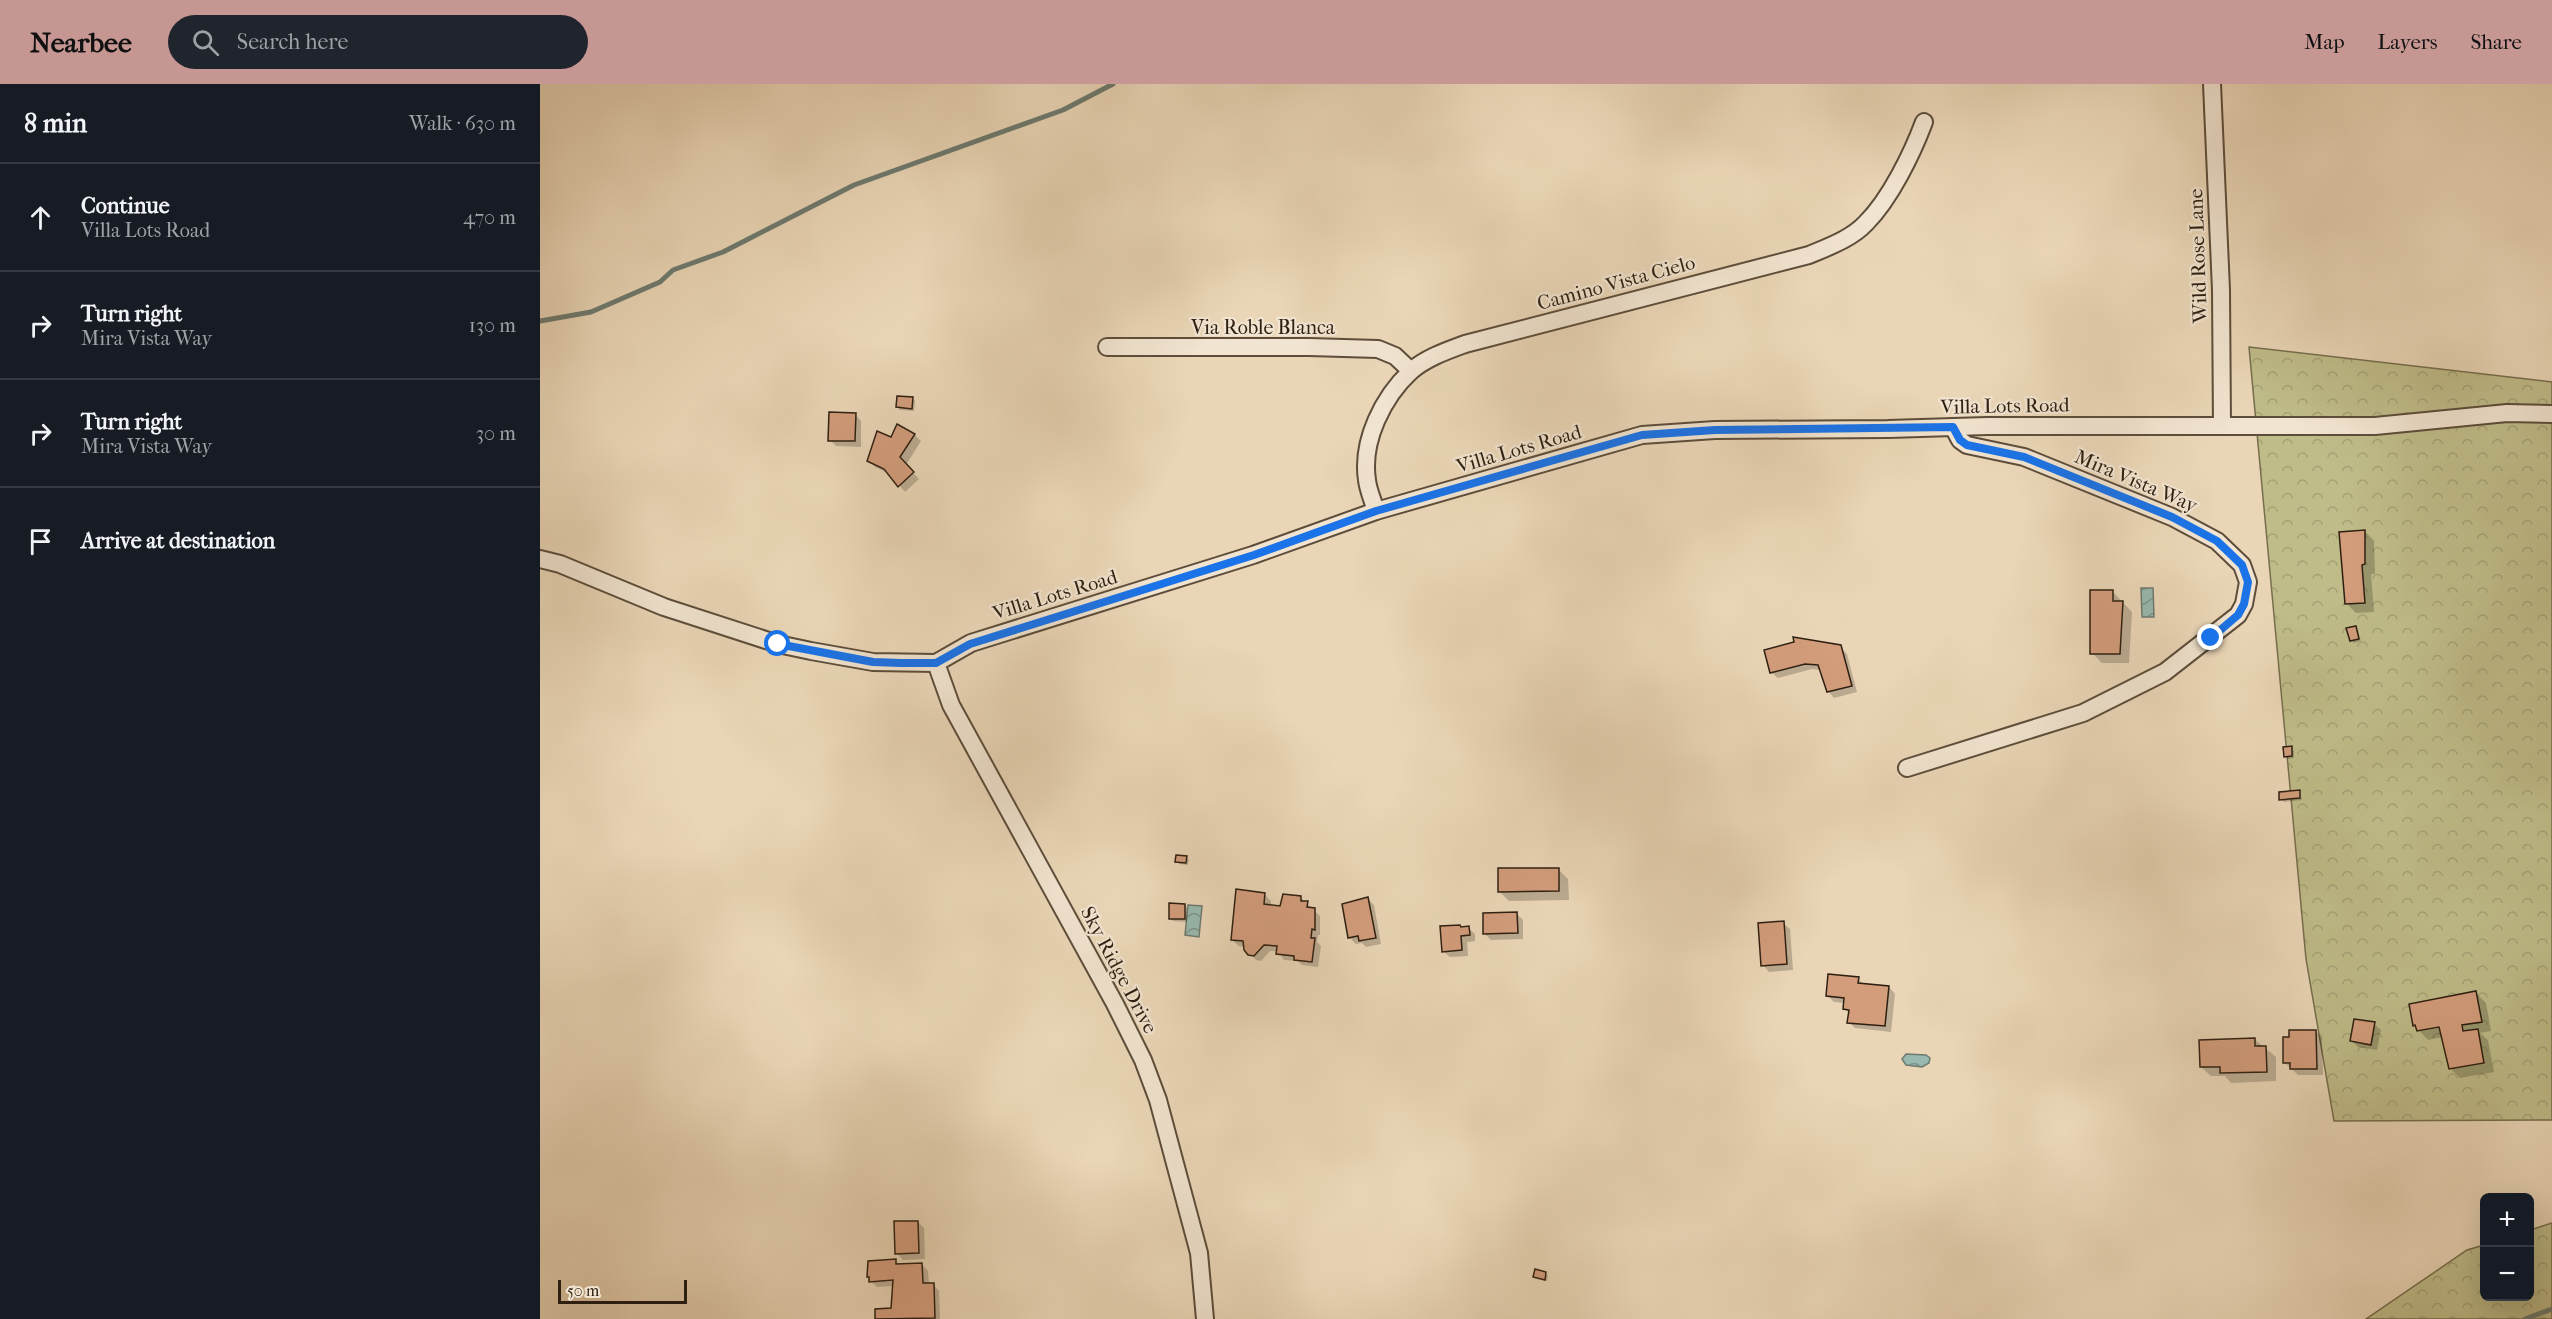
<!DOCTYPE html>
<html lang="en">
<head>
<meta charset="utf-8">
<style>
	body { margin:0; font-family:"IM FELL French Canon",serif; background:#20242c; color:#f1f3f6 }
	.controls { position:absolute; right:18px; bottom:18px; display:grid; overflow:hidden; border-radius:9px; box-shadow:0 6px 24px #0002 }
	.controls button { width:54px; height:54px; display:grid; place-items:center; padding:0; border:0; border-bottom:2px solid #363941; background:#171b24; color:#f1f3f6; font:30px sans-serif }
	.scale { position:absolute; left:18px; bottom:15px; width:129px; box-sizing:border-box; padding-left:6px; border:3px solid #2e1f11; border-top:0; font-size:16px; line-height:21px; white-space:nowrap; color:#2e1f11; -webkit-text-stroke:4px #f1e4d0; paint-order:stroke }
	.stop { position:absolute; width:18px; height:18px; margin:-14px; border:4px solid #1a73e8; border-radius:50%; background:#fff }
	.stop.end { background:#1a73e8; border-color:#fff; box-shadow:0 2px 6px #0008 }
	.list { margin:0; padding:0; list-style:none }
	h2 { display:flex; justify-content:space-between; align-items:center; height:78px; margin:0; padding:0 24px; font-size:26px }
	h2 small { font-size:20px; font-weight:400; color:#9ea1a6 }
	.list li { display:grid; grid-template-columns:39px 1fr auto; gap:18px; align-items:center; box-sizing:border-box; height:108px; padding:0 24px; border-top:2px solid #363941 }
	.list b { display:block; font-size:22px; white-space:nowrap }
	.list p { margin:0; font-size:20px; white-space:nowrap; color:#9ea1a6 }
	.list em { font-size:20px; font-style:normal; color:#9ea1a6 }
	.icon { flex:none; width:33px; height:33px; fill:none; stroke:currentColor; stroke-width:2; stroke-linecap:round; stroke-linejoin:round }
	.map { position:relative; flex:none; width:2012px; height:1235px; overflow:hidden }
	header { display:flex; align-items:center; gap:36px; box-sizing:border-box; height:84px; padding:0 30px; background:#c59692; color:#111 }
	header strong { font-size:28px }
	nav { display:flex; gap:33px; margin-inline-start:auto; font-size:21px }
	.search { width:420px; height:54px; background:#20242c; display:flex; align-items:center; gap:15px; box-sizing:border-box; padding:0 21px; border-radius:33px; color:#9ea1a6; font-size:22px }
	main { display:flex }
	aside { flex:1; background:#171b24 }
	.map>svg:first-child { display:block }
	.forest { fill:url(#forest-crowns); stroke:#766e4d; stroke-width:1.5 }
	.water { fill:url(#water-waves); stroke:#6e7b70; stroke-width:1.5 }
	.shadow { fill:#0003; fill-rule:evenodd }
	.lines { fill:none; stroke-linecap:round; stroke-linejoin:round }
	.stream { stroke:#6e7b70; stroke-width:5 }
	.building { fill:#d39d7c; stroke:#2e1f11; stroke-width:1.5 }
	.street-casing { stroke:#5d4d3a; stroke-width:20 }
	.street { stroke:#f1e4d0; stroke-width:16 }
	.route { stroke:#1a73e8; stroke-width:8 }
	.labels { text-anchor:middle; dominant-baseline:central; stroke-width:4.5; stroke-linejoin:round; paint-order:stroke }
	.street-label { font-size:20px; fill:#2e1f11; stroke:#f1e4d0 }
</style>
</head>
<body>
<header>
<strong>Nearbee</strong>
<div class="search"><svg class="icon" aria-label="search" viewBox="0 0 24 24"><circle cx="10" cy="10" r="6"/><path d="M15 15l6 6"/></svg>Search here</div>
<nav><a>Map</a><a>Layers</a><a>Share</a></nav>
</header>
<main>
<aside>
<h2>8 min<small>Walk · 630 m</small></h2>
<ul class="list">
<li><svg class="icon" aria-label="ahead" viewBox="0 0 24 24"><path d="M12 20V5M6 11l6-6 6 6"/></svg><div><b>Continue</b><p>Villa Lots Road</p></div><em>470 m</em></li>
<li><svg class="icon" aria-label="right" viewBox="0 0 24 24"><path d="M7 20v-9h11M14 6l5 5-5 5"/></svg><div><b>Turn right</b><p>Mira Vista Way</p></div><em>130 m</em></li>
<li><svg class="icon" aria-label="right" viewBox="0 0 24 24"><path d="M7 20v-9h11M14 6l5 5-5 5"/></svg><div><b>Turn right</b><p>Mira Vista Way</p></div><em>30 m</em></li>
<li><svg class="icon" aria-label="arrive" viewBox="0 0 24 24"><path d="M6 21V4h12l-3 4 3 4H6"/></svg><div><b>Arrive at destination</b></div></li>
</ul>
</aside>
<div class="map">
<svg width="2012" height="1235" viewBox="0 0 2012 1235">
	<defs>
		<pattern id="forest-crowns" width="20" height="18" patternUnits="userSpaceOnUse" patternTransform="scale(1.5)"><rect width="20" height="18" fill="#bfbc89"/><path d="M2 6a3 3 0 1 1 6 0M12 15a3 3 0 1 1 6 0" fill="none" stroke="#a4a175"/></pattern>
		<pattern id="water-waves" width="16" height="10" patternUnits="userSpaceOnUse" patternTransform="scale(1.5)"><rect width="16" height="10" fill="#98b9b0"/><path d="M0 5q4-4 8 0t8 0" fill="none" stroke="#7c968e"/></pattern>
	</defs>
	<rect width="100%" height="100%" fill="#ead6b7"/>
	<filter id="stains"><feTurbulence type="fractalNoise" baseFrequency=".00333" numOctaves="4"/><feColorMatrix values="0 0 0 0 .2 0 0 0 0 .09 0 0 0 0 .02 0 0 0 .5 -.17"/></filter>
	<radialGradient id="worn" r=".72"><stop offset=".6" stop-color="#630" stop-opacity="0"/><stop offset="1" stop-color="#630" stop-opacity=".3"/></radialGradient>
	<g class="forest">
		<path d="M1709,263L2012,298V1036L1794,1037L1766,875Z"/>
		<path d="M2012,1139V1235H1826L1927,1166L1944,1161V1212H1990V1146Z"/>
	</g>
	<g class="water">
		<path d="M1601,504H1613L1614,533H1602Z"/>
		<path d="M648,821L662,822L659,853L645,851Z"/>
		<path d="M1366,970L1386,971L1390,974L1389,979L1382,983L1366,981L1362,975Z"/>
	</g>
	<g class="shadow">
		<path d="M373,315L375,317L374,327L360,326L358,323Z"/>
		<path d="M315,330L321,337V363L296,362L290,356Z"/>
		<path d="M358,342L375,351L381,357L366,381L379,395L365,408L350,390L335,383L329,376L351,355Z"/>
		<path d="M1825,447L1834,457L1835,490H1831L1834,528L1816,529L1806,519Z"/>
		<path d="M1573,508L1592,528L1589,579H1562L1552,569Z"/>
		<path d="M1816,543L1821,557L1814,559L1811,556Z"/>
		<path d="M1300,563L1307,570L1317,608L1294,614L1288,607L1281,586L1272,585L1238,594L1231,588Z"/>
		<path d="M1751,664L1754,667V674L1748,675L1745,672Z"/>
		<path d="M1759,708L1762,716L1744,718L1741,715Z"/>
		<path d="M646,773L649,776L648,781L640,780L637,778Z"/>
		<path d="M1018,785L1028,795L1029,816L969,817L959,807Z"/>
		<path d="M725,811L731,817V822L740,823L760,813L780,832V851H778L777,858L781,862L778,883L762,881L758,877L744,876L738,867H730L721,877L716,876L705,863L699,862L692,856Z"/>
		<path d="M828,815L834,821L841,860L826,863L822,859L816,860L809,853Z"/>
		<path d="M645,821L647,824V838L633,837L630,834Z"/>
		<path d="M976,829L983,836V855L951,856L945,850Z"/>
		<path d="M1243,839L1250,845L1253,886L1229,888L1223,881Z"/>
		<path d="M922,844H928L935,850V857L927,858L928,872L910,873L903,867Z"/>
		<path d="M1318,895L1324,901L1349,903L1355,910L1351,948L1315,944L1309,938L1310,930L1304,924L1305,919L1294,918L1288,912Z"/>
		<path d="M1936,909L1946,919L1951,947L1940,949L1948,956L1954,988L1920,994L1910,984L1903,953L1888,956L1874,941ZM1906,940V943L1881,947V944Z"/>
		<path d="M1834,940L1841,946L1837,966L1818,963L1812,957Z"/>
		<path d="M1776,947L1782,954L1783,991H1758L1744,978L1751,954Z"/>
		<path d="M1714,955L1736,973V997L1691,999L1685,992H1671L1661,983Z"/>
		<path d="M378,1138L384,1144L385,1175L363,1176L357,1169Z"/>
		<path d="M355,1177L360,1181L382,1180L388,1187L389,1200H393L399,1207L400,1235H337L336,1227L353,1226L354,1202L337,1203L331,1197Z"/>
		<path d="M1006,1189L1008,1192L1007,1197L994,1192Z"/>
	</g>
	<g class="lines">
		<g class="stream">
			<path d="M0,237L51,228L120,198L133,186L183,168L314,101L523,26L573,0"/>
			<path d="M1985,1235L2012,1225"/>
		</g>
	</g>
	<g class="building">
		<path d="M357,312L373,313L372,325L356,323Z"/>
		<path d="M289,328L316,329L315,357H288Z"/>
		<path d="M357,340L375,350L360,373L374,388L358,403L344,385L327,377L337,347L351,353Z"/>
		<path d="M1825,446V480L1822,481L1825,519L1805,520L1799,448Z"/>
		<path d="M1550,506H1573V517H1583L1580,570H1550Z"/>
		<path d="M1816,542L1819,555L1810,557L1806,544Z"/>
		<path d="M1253,553L1301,561L1312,602L1287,608L1278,581L1265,580L1230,589L1224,566L1254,558Z"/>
		<path d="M1752,662V672L1744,673L1743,663Z"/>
		<path d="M1760,706V714L1739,716V708Z"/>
		<path d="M636,771L647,772L646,779L635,778Z"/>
		<path d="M958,784H1019V807L958,808Z"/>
		<path d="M696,805L725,809L724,820L740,822L743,810L761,812V817H768L767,823L775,824V846L772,845L771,854H775L772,878L754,876V872L736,870L737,862L724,861L714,872L708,871L704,866L703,857L691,856Z"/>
		<path d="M828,813L836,854L819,857L818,852L808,854L802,820Z"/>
		<path d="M629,819L645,820V835H629Z"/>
		<path d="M977,828L978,849L943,850V829Z"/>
		<path d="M1244,837L1247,880L1221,882L1218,839Z"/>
		<path d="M920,841L921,843L929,842L930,851L921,852L922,866L902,868L900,842Z"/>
		<path d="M1288,890L1319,893L1318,899L1349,902L1345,942L1307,939L1309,926L1303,925L1304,914L1286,912Z"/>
		<path d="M1936,907L1942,938L1922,941L1923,947L1938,945L1944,979L1909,985L1899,943L1877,947L1875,941L1873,942L1869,920Z"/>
		<path d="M1814,935L1835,938L1831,961L1810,957Z"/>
		<path d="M1749,946H1776L1777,985H1750V979H1743V953H1749Z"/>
		<path d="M1715,954V962H1726L1727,988L1680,989V983H1660L1659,956Z"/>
		<path d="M354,1137H378L379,1169L355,1170Z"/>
		<path d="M356,1175V1180L382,1179L383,1199H394L395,1234L335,1235V1225L351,1224L353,1196L329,1198V1193H327L328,1177Z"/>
		<path d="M995,1185L1006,1188L1005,1196L993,1193Z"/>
	</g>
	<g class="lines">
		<g class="street-casing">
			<g id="street">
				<path d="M1672,0L1681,206L1682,342"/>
				<path d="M567,263H769L838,265L855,272L871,287"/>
				<path d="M836,427C833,417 828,406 827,396C821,357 843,313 871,287C886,274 906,267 925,260L1269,171C1288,163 1311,155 1326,139C1350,115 1372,70 1384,38"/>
				<path d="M0,475L20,480L124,523L238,560L271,567L333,578L396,579L431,559L713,471L836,427L1102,351L1175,346L1348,345L1447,342H1835L1967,329L2012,330"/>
				<path d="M396,579L411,621L575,920L603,976L618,1016L659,1169L665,1235"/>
				<path d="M1367,684L1543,629L1625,588L1698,531L1704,520L1708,498L1702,481L1677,457L1632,433L1484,373L1427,361L1420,356L1413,343"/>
			</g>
		</g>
		<use href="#street" class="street"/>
	</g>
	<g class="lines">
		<path class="route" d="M238,560L333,578L361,579H396L430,560L714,471L836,427L1102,351L1175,346L1413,343L1420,356L1427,361L1484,373L1632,433L1677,457L1702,481L1708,498L1704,520L1698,531L1671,554"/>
	</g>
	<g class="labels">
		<g class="street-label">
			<text transform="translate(1658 172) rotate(-92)">Wild Rose Lane</text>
			<text transform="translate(1076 199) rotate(-15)">Camino Vista Cielo</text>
			<text x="723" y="243">Via Roble Blanca</text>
			<text transform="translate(1465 322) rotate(-1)">Villa Lots Road</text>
			<text transform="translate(979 365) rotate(-16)">Villa Lots Road</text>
			<text transform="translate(1596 397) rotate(23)">Mira Vista Way</text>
			<text transform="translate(515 511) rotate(-17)">Villa Lots Road</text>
			<text transform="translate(579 886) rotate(62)">Sky Ridge Drive</text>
		</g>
	</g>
	<rect width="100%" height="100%" filter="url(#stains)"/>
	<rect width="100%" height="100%" fill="url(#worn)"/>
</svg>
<div class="controls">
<button>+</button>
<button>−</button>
</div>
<div class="scale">50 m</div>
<div class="stop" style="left:238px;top:560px"></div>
<div class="stop end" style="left:1671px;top:554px"></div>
</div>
</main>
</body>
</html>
